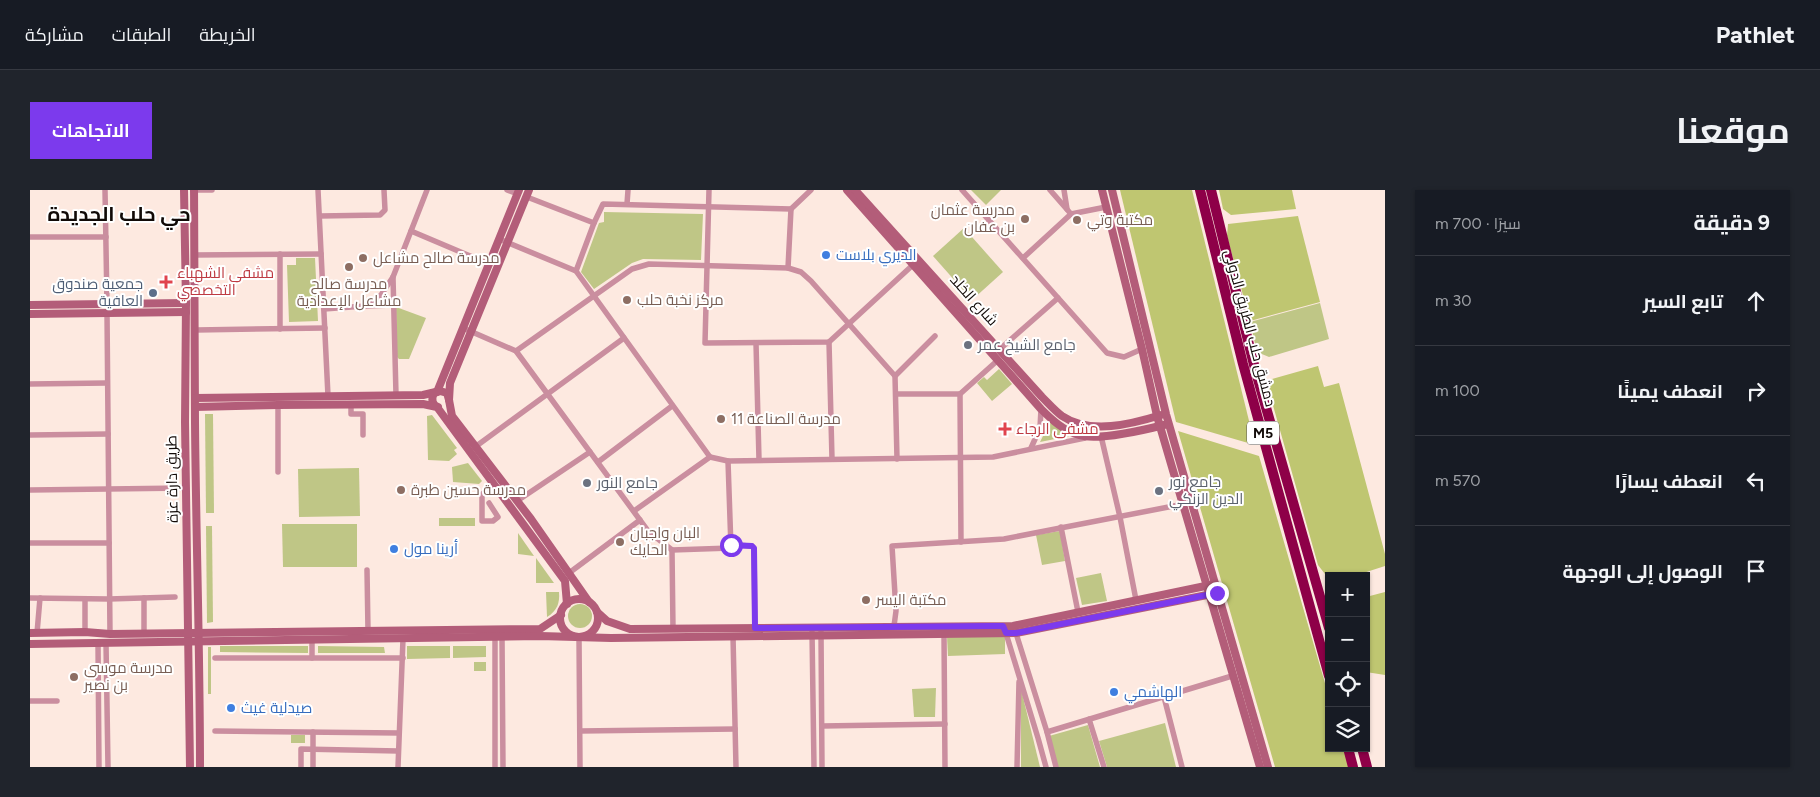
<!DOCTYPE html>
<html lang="ar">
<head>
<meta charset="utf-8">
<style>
	body { margin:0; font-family:Figtree,Cairo,sans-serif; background:#20242c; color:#f1f3f6; direction:rtl }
	.controls { position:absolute; right:15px; bottom:15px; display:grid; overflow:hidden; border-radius:0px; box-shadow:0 1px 4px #0004 }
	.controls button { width:45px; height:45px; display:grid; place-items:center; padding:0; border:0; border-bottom:1px solid #363941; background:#171b24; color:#f1f3f6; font:25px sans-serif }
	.stop { position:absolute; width:15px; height:15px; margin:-11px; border:4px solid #7c3aed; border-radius:50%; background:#fff }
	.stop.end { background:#7c3aed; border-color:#fff; box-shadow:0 1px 5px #0008 }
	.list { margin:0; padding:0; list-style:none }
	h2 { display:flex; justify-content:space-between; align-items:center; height:65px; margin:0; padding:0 20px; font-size:21px }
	h2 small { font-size:16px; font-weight:400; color:#9ea1a6 }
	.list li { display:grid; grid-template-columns:32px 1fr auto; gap:15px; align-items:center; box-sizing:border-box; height:90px; padding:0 20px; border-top:1px solid #363941 }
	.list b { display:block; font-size:19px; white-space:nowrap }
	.list em { font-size:16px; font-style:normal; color:#9ea1a6 }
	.icon { flex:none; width:28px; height:28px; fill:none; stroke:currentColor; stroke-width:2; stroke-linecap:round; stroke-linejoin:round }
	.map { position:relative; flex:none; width:1355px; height:577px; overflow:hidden; direction:ltr; border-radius:0px }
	header { display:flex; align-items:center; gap:30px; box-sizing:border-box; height:70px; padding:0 25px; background:#171b24; border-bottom:1px solid #363941 }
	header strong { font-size:24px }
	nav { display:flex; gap:28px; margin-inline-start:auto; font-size:18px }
	.intro { display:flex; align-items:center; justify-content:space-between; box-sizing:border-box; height:120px; padding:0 30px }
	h1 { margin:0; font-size:35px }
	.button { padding:12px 22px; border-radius:0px; background:#7c3aed; color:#fff; font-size:18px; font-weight:700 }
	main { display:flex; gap:30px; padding:0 30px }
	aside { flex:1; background:#171b24; border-radius:0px; box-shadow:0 1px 4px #0004 }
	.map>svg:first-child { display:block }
	.green { fill:#bfc686 }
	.forest { fill:#bfc671 }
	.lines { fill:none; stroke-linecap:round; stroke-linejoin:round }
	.street { stroke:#ca8e9f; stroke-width:5.5 }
	.secondary { stroke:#b35d79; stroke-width:8 }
	.highway { stroke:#8e0048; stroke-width:10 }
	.route { stroke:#7c3aed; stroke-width:6 }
	.education-dot { fill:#8d6e63; stroke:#fff; stroke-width:2 }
	.shop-dot { fill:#3f7fe0; stroke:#fff; stroke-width:2 }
	.health-dot { fill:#e0444e; stroke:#fff; stroke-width:2 }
	.service-dot { fill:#5c6f8a; stroke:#fff; stroke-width:2 }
	.worship-dot { fill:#6b7280; stroke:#fff; stroke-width:2 }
	.labels { text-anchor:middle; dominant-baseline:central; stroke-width:4; stroke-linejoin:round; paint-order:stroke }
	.shield { fill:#fff; stroke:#585451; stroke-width:1 }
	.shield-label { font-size:14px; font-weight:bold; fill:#110a07 }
	.education-label { font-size:15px; fill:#785e54; stroke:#fff; text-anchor:start }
	.shop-label { font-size:15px; fill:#366cbe; stroke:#fff; text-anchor:start }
	.health-label { font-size:15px; fill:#be3a42; stroke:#fff; text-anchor:start }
	.service-label { font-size:15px; fill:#4e5e75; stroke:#fff; text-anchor:end }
	.street-label { font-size:15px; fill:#110a07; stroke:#fff }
	.worship-label { font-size:15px; fill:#5b616d; stroke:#fff; text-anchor:start }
	.district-label { font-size:20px; font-weight:bold; fill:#110a07; stroke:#fff }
</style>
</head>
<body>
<header>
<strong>Pathlet</strong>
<nav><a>الخريطة</a><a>الطبقات</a><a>مشاركة</a></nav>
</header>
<div class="intro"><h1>موقعنا</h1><a class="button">الاتجاهات</a></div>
<main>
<aside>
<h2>9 دقيقة<small>سيرًا · 700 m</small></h2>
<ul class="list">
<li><svg class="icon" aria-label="ahead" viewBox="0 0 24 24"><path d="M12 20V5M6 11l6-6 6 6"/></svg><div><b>تابع السير</b></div><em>30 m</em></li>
<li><svg class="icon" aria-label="right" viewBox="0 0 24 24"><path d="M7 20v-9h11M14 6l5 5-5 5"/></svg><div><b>انعطف يمينًا</b></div><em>100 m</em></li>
<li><svg class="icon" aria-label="left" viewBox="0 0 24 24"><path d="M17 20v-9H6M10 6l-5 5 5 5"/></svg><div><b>انعطف يسارًا</b></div><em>570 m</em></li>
<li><svg class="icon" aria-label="arrive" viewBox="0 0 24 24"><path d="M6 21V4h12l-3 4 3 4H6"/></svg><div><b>الوصول إلى الوجهة</b></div></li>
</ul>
</aside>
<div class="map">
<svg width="1355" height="577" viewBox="0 0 1355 577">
	<rect width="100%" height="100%" fill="#fde9e0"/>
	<g class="green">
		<path d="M941,0H971L956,15Z"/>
		<path d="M574,22L673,24L671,70L613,69L602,73L564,99L551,82L569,33L574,32Z"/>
		<path d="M934,38L973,82L942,110L903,66Z"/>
		<path d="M266,68H285L288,131L259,132L257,75H266Z"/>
		<path d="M1290,113L1299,149L1239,167L1227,162L1220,132Z"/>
		<path d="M366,117L396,128L379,169H369L367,167Z"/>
		<path d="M969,179L982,194L962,211L947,193L954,187L957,190Z"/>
		<path d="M175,224H183L184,323H176Z"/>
		<path d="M402,225L427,258L424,260L427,264L419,271L398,270L397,226Z"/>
		<path d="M1018,231L1041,245L1040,246L1010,252L1015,242Z"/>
		<path d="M438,273L452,291L449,294L423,292L422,277Z"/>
		<path d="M329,278L330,326L269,327L268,279Z"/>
		<rect x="409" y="328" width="36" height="8"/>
		<path d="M252,334H327V377H253Z"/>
		<path d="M176,336H182L183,432L177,433Z"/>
		<path d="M1030,341L1035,371L1012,375L1006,345Z"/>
		<path d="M488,343L504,366L488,364Z"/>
		<path d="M506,368L524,393H506Z"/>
		<path d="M1071,383L1077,411L1052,415L1046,388Z"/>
		<path d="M516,402H529C530,413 527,421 517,427Z"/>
		<circle cx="550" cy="426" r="12"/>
		<path d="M975,445V464L918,466L917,447Z"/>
		<path d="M190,456H278V463L190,462Z"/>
		<path d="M288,456L354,457L355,463H288Z"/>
		<path d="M377,456H420V468L377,469Z"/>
		<path d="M423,456H456V467L423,468Z"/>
		<rect x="178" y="457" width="3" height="47"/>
		<rect x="444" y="472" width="12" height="9"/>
		<path d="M906,498L905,527H884L882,499Z"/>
		<path d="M991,499L1010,577H991Z"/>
		<path d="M1135,533L1146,577H1077L1069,551Z"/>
		<path d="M1058,535L1070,577H1028L1019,546Z"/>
		<rect x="261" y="545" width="14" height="8"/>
	</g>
	<g class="forest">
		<path d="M1090,0H1162L1225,255L1146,232Z"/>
		<path d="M1189,0H1262L1266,19L1201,25L1193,19Z"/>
		<path d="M1268,26L1290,112L1220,131L1197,46L1198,34Z"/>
		<path d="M1288,176L1294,197L1309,193L1355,364V376L1324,386H1299L1298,388L1288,375L1237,194L1242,189Z"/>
		<path d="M1148,241L1229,266L1299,507V558H1314L1319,577H1245Z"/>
		<path d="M1355,402V485L1336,482V407Z"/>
	</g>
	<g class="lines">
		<g class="street">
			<path d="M75,0L77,114"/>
			<path d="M164,0H182"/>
			<path d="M288,0L298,206"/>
			<path d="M477,0L488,4"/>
			<path d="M679,0L675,153L799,152L885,73"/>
			<path d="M932,0L1077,163L1094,167L1112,159"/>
			<path d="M1020,0L1041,24"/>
			<path d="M1034,0L1037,19"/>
			<path d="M497,7L564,33"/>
			<path d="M597,14L598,0"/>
			<path d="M290,26L350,25L355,20L354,0"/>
			<path d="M381,41L459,74"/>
			<path d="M0,47H76"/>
			<path d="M469,49L546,81L680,267L698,271L963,267L1055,248"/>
			<path d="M250,64V139"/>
			<path d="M164,65L291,64"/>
			<path d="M993,68L1041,24L1076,17"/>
			<path d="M758,78L761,19"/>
			<path d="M546,81L564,33L573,14L761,19L781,0"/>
			<path d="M363,87L366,205"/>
			<path d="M335,116L363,115"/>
			<path d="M294,119L335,116L351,105L363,87L397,0"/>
			<path d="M77,123L80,444"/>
			<path d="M433,138L486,161L618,341L642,360L701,358L698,271"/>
			<path d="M166,140L295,138"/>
			<path d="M799,152L802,269"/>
			<path d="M726,153L729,270"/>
			<path d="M970,159L1028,108"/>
			<path d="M486,161L602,79L619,74L758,78L771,82L781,91L865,186L867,269"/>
			<path d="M865,186L905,146"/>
			<path d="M0,194L77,193"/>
			<path d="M866,204H930L968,170"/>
			<path d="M930,204L931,352"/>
			<path d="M321,215V224H333V245"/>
			<path d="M0,245L78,244"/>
			<path d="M1071,246L1090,327L1106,410"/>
			<path d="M445,257L594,148"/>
			<path d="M1001,258L1010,238L1011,219"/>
			<path d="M568,272L642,216"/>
			<path d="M248,282V215"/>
			<path d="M0,300L156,298"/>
			<path d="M487,311L560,262"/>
			<path d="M459,313L468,327L463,331H452V304L464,294"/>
			<path d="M604,321L680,267"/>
			<path d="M1031,337L1048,422"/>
			<path d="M0,353H79"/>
			<path d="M701,355L722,356L724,359L725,438"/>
			<path d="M642,360L643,439"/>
			<path d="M337,380L338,441"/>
			<path d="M539,383L610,330"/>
			<path d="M0,408L79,409L145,407"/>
			<path d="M55,409V442"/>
			<path d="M864,436L866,421L862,356L974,349L1154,314"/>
			<path d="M975,440L1008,548L1016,577"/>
			<path d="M985,440L1017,542L1026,577"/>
			<path d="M782,442L784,577"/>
			<path d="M791,442L792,577"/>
			<path d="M7,443L10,408"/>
			<path d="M114,444V408"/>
			<path d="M914,444L915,577"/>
			<path d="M703,446L706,577"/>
			<path d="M465,447V577"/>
			<path d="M472,447L473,577"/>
			<path d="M549,447L550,577"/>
			<path d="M282,450V468"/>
			<path d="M68,453L69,577"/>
			<path d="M76,453L78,577"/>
			<path d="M185,468H373"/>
			<path d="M1134,507L1152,577"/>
			<path d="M0,511H27"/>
			<path d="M1059,529L1074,577"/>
			<path d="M792,536L915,534"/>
			<path d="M185,541L369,543"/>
			<path d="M550,541L705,539"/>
			<path d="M1017,542L1202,486"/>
			<path d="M271,577V559L368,561"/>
			<path d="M283,577V542"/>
			<path d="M368,577L373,449"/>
			<path d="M987,577L989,492"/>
		</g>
		<g class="secondary">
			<path d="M154,0L156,113L155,232L160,577"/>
			<path d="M164,0C165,77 164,154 165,232C166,347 170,462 170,577"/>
			<path d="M499,0L420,193L419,210L422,226L501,329L559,412"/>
			<path d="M817,0L1011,219C1022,230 1034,241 1049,245C1068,251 1114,240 1134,235"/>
			<path d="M825,0L1012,207C1019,214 1025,221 1032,226C1060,245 1102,234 1131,225"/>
			<path d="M1072,0L1112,159L1127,226L1230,577"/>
			<path d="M1082,0L1136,224L1238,577"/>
			<path d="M0,115L156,113"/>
			<path d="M0,124L156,122"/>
			<path d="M407,202L489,0"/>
			<path d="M404,203C401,209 402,215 408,217"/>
			<path d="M165,208L393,205L410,201L417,203L419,210"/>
			<path d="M165,217L248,215L393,214L407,217L535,391L537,414"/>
			<circle cx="549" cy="428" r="19"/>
			<path d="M567,422L577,431L600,439L983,436L1185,394"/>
			<path d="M0,443L55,442L80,444L510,439L531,425"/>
			<path d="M0,454L510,446L581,448L986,443L1187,403"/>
		</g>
		<g class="highway">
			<path d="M1170,0L1213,174L1299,486"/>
			<path d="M1181,0L1225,179L1299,438"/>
			<path d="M1318,558L1323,577"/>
			<path d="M1332,558L1337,577"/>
		</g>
	</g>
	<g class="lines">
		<path class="route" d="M701,355L722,356L724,358L725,438L966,436H973L976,443H986L1187,403"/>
	</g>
	<g class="education-dot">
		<circle cx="995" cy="29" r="5"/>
		<circle cx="1047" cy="30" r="5"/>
		<circle cx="333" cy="68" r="5"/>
		<circle cx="319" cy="77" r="5"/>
		<circle cx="597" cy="110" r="5"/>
		<circle cx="691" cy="229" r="5"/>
		<circle cx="371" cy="300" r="5"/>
		<circle cx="590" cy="352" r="5"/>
		<circle cx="836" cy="410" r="5"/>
		<circle cx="44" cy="487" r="5"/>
	</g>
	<g class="shop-dot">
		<circle cx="796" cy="65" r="5"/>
		<circle cx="364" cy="359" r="5"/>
		<circle cx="1084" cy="502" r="5"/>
		<circle cx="201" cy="518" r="5"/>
	</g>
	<g class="health-dot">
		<path d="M133.5 84.5h5v5h5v5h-5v5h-5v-5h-5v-5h5z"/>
		<path d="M972.5 231.5h5v5h5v5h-5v5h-5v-5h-5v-5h5z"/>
	</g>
	<circle class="service-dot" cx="123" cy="103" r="5"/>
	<g class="worship-dot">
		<circle cx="938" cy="155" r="5"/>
		<circle cx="557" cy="293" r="5"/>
		<circle cx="1129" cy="301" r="5"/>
	</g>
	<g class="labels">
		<rect class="shield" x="1217" y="231.5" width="32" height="23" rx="4"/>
		<g class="shield-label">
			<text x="1233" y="243">M5</text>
		</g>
		<g class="education-label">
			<text x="985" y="20" text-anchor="end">مدرسة عثمان<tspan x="985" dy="17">بن عفان</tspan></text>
			<text x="1057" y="30">مكتبة وتي</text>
			<text x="343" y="68">مدرسة صالح مشاعل</text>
			<text x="319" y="94" text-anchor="middle">مدرسة صالح<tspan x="319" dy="17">مشاعل الإعدادية</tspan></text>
			<text x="607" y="110">مركز نخبة حلب</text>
			<text x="701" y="229">مدرسة الصناعة 11</text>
			<text x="381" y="300">مدرسة حسين طبرة</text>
			<text x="600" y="343">البان واجبان<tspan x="600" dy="17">الحايك</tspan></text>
			<text x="846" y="410">مكتبة اليسر</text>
			<text x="54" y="478">مدرسة موسى<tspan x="54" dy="17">بن نصير</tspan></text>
		</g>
		<g class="shop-label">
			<text x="806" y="65">الديري بلاست</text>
			<text x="374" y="359">أرينا مول</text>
			<text x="1094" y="502">الهاشمي</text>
			<text x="211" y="518">صيدلية غيث</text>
		</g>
		<g class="health-label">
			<text x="147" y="83">مشفى الشهباء<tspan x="147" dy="17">التخصصي</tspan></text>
			<text x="986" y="239">مشفى الرجاء</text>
		</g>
		<g class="service-label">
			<text x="113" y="94">جمعية صندوق<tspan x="113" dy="17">العافية</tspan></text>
		</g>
		<g class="street-label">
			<text transform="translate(944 110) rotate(48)">شارع الخلد</text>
			<text transform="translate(1220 138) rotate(75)">دمشق حلب الطريق الدولي</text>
			<text transform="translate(142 289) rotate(-91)">طريق دارة عزة</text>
		</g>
		<g class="worship-label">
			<text x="948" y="155">جامع الشيخ عمر</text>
			<text x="1139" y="292">جامع نور<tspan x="1139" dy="17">الدين الزنكي</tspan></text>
			<text x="567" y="293">جامع النور</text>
		</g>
		<g class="district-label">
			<text x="89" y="24">حي حلب الجديدة</text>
		</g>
	</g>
</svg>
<div class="controls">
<button>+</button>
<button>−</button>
<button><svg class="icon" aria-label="locate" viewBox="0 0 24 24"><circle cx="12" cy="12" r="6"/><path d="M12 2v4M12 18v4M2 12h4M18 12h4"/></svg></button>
<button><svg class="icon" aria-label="layers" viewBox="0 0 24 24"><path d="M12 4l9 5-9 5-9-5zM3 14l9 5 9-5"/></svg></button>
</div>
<div class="stop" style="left:701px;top:355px"></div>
<div class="stop end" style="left:1187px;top:403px"></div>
</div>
</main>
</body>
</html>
